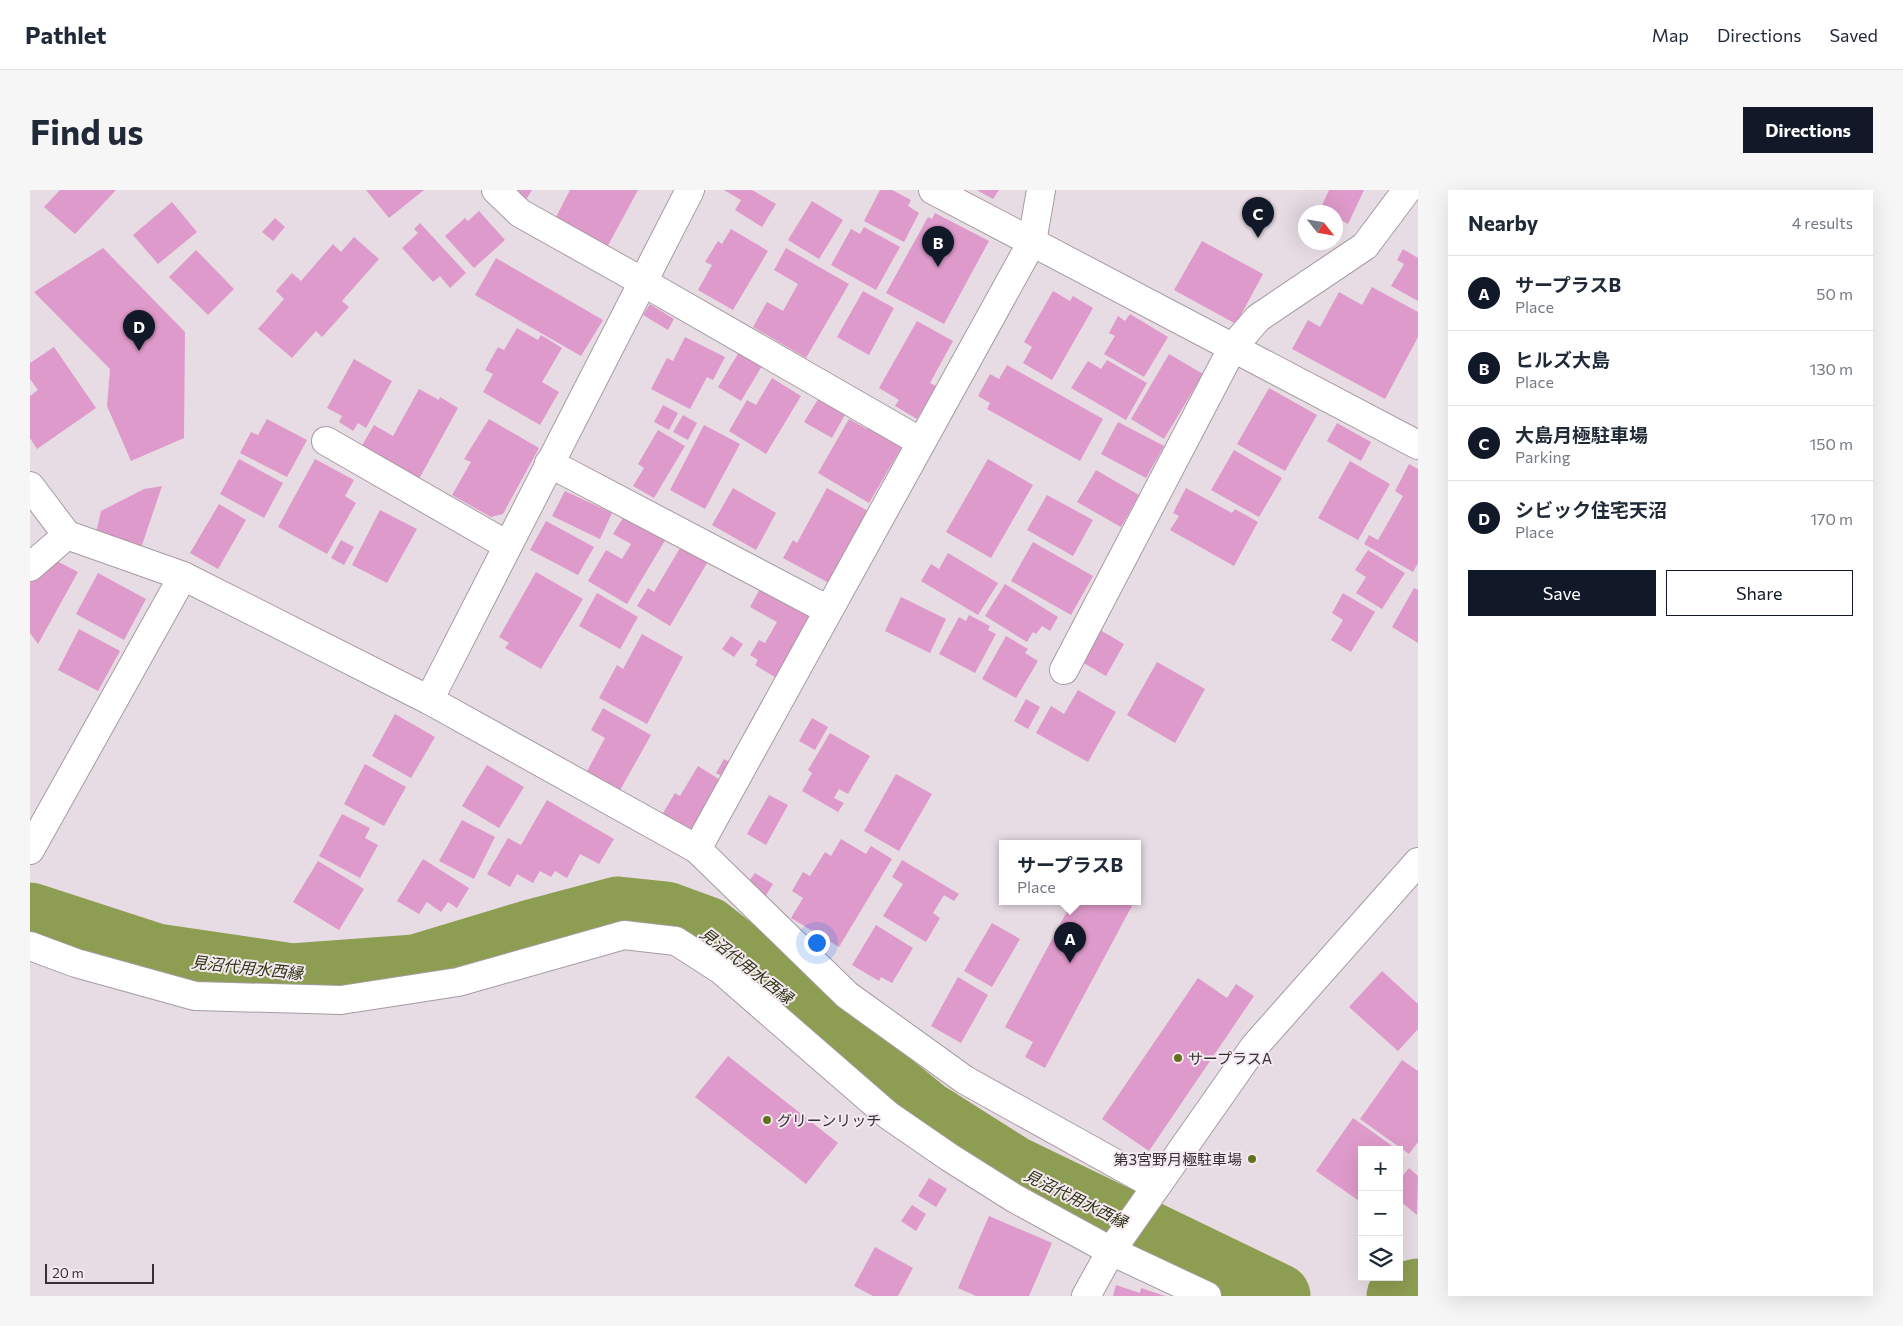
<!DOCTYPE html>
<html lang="en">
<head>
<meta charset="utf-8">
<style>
	body { margin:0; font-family:Commissioner,"Noto Sans JP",sans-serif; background:#f6f6f7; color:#1f2937 }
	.controls { position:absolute; right:15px; bottom:15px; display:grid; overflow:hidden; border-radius:0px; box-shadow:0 5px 20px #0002 }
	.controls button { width:45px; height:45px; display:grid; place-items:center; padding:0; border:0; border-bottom:1px solid #e0e1e3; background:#fff; color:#1f2937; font:25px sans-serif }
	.compass { position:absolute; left:1268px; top:15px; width:45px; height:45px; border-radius:50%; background:#fff; box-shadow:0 5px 20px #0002; rotate:121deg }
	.scale { position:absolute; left:15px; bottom:12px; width:109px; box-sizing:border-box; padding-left:5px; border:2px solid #343033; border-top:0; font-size:14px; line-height:18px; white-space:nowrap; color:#343033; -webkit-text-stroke:4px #f5e9f1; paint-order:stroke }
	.you { position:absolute; left:786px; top:752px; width:18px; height:18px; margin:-12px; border:4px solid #fff; border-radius:50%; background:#1a73e8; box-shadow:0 0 0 8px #1a73e833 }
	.badge { display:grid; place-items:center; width:32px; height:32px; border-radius:50%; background:#111827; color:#fff; font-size:16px; font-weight:700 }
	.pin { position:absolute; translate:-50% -41px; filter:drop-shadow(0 1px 2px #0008) }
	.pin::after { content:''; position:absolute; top:26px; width:18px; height:15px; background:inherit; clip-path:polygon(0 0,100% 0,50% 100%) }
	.popup { position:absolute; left:969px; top:650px; width:142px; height:65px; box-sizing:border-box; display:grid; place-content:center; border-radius:0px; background:#fff; filter:drop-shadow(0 1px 4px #0005); font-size:16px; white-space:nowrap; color:#747a83 }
	.popup b { font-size:19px; color:#1f2937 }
	.popup::after { content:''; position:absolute; left:50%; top:100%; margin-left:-10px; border:10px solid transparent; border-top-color:#fff }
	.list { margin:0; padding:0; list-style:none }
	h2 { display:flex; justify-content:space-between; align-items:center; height:65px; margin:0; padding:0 20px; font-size:21px }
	h2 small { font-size:16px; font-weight:400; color:#747a83 }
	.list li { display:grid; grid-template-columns:32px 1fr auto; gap:15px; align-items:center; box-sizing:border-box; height:75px; padding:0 20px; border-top:1px solid #e0e1e3 }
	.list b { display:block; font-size:19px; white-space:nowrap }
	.list p { margin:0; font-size:16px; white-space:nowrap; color:#747a83 }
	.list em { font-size:16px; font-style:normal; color:#747a83 }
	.actions { display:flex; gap:10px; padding:15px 20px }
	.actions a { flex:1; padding:11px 0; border:1px solid #111827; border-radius:0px; text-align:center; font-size:18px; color:#111827 }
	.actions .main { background:#111827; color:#fff }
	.icon { flex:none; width:28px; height:28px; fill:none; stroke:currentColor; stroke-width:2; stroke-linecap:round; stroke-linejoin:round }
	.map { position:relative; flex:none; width:1388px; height:1106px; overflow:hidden; border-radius:0px }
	header { display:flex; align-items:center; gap:30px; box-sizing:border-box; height:70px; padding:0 25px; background:#fff; border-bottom:1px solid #e0e1e3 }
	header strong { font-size:24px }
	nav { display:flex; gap:28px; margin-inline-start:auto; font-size:18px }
	.intro { display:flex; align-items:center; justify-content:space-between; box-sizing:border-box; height:120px; padding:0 30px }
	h1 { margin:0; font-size:35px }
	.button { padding:12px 22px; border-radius:0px; background:#111827; color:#fff; font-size:18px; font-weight:700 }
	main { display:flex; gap:30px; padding:0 30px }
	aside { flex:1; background:#fff; border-radius:0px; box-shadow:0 5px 20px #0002 }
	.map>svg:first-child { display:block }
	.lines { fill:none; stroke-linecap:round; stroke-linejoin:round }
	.river { stroke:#8d9d51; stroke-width:65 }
	.building { fill:#de9aca }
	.street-casing { stroke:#a69ba2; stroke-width:30 }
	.street { stroke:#fff; stroke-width:28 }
	.poi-dot { fill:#63711d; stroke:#f5e9f1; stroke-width:2 }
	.labels { text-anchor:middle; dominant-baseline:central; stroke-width:4; stroke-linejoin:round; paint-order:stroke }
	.poi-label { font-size:15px; fill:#343033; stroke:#f5e9f1; text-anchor:start }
	.water-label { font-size:16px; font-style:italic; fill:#2c3312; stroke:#f5e9f1 }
</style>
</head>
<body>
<header>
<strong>Pathlet</strong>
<nav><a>Map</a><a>Directions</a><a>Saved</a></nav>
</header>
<div class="intro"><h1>Find us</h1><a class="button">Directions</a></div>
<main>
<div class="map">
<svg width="1388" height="1106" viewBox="0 0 1388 1106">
	<rect width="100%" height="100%" fill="#e8dce4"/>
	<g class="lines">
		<g class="river">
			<path d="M0,725L126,766L262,786L385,777L498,743L588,719L636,724L677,739L748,795L812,855L896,923L983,978L1248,1106"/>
			<path d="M1369,1106L1388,1101"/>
		</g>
	</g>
	<g class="building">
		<path d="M30,0H86L45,44L14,17Z"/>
		<path d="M336,0H394L359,28Z"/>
		<path d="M475,0H502L494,13Z"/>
		<path d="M540,0H608L575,61L523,33Z"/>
		<path d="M694,0H722L746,14L732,37L705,20L711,10Z"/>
		<path d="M850,0H862L881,10L878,16L889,23L874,52L834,31Z"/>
		<path d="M947,0H969L963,9Z"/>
		<path d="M1299,0H1334L1318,34L1306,27V22H1296L1290,20Z"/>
		<path d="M782,11L813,30L789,69L758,50Z"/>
		<path d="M142,12L167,42L128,74L103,45Z"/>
		<path d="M449,21L475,50L444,78L415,46L435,28L438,31Z"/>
		<path d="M905,23L959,51L914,134L856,103L898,27L902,29Z"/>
		<path d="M245,28L255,37L243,51L232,42Z"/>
		<path d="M390,33L436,83L420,98L410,86L403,92L372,58L388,43L384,39Z"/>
		<path d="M834,37L870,57L846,100L801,75L821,39L830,44Z"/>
		<path d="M701,39L738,61L703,120L668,100L682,75L675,72L688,51L692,54Z"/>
		<path d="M324,47L349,69L312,111L319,117L292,147L286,141L262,168L228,139L254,109L246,101L262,83L271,91L303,54L311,62Z"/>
		<path d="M1172,51L1233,84L1206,134L1144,100Z"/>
		<path d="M73,58L155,142L154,248L101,271L77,216L80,179L4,102Z"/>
		<path d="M756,58L819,94L776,168L723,137L737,112L753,121L768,94L744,80Z"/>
		<path d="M1373,59L1388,68V111L1361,96L1374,74L1367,70Z"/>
		<path d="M166,60L204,99L178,125L139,87Z"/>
		<path d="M466,68L573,130L551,166L445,105Z"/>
		<path d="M1342,97L1388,122V147L1355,209L1262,159L1278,130L1290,137L1309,102L1332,115Z"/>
		<path d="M833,101L864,118L839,165L807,147Z"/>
		<path d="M1023,101L1040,111L1043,106L1063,118L1022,190L993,173L1002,157L994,152Z"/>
		<path d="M620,114L644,129L638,140L613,125Z"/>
		<path d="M1100,124L1138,147L1114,187L1074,164L1085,146L1079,143L1088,126L1095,131Z"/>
		<path d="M887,131L923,151L900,193L906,196L887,229L865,216L869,210L849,198Z"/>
		<path d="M487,138L508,150L511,145L532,158L512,192L529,202L510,235L453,202L463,184L455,180L468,157L474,160Z"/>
		<path d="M655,147L695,167L683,190L677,187L660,219L621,199L637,168L643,171Z"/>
		<path d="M24,157L66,218L7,259L0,248V206L8,200L0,189V173Z"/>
		<path d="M709,162L732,176L711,211L688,197Z"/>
		<path d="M1139,164L1173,184L1134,249L1101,229Z"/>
		<path d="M324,169L362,191L336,238L328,233L323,241L309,232L312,226L297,218Z"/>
		<path d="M1077,170L1117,193L1096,230L1041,198L1058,171L1071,179Z"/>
		<path d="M977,175L1073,229L1050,271L957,219L960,213L948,206L960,184L969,189Z"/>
		<path d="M742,188L771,206L736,264L699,241L717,210L726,215Z"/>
		<path d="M1239,198L1287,225L1255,281L1207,254Z"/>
		<path d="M389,199L409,210L410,207L428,218L389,289L331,257L344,235L363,246Z"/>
		<path d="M790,206L817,221L802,248L774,232Z"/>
		<path d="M633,215L648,223L639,240L624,232Z"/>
		<path d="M653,225L667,233L658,250L643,242Z"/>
		<path d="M237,229L277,250L257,287L210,263L221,242L228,245Z"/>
		<path d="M459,229L509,258L473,324L461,327L422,305L441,272L434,269Z"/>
		<path d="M819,229L837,239L839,233L874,253L839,313L788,283Z"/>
		<path d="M1088,232L1134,256L1116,288L1071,264Z"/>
		<path d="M1307,233L1341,252L1331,271L1297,251Z"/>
		<path d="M674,235L710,254L675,319L640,300Z"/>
		<path d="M628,240L655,256L624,308L603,296L614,278L608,274Z"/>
		<path d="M1204,260L1252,288L1229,327L1181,300Z"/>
		<path d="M209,269L253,293L234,328L190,304Z"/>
		<path d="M285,269L324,290L315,306L326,313L297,364L248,337Z"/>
		<path d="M958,269L1003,295L961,368L916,342Z"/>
		<path d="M1320,271L1360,294L1328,350L1288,328Z"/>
		<path d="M1379,274L1388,279V373L1383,382L1334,354L1339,345L1348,350L1373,306L1365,301Z"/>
		<path d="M1066,280L1109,305L1091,337L1047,312Z"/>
		<path d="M132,296L111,358L66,343L71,321L114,299Z"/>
		<path d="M703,298L746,323L726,360L682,335Z"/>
		<path d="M797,298L838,321L799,393L753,368L763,350L767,353Z"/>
		<path d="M1156,298L1202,323L1205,319L1228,332L1204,376L1140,340L1149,326L1143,323Z"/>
		<path d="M535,301L582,323L570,349L522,326Z"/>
		<path d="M1017,305L1063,330L1043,366L997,340Z"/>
		<path d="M189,314L216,330L188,379L160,363Z"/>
		<path d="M350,320L387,339L357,393L322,375Z"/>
		<path d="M596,323L637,347L597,414L558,391L576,360L592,369L601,354L583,344Z"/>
		<path d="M516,331L564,357L548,385L500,360Z"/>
		<path d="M311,350L324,357L314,375L301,368Z"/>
		<path d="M1003,352L1063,386L1041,425L981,391Z"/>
		<path d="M650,358L677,373L640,436L607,416L618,398L624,402Z"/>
		<path d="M1338,360L1375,383L1352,419L1326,403L1336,387L1325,380Z"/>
		<path d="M918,363L968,393L948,425L891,391L901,374L909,379Z"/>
		<path d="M25,370L48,382L8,454L0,443V393Z"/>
		<path d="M506,382L553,409L511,479L475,458L479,453L469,447Z"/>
		<path d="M68,383L116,409L94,450L46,424Z"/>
		<path d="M975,394L1028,427L1020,441L1012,436L1006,444L1003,442L997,452L955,426Z"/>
		<path d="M732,395L785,426L748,489L725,475L728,470L720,465L729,450L735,453L747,432L720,417Z"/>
		<path d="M1384,398L1388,400V453L1362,437Z"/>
		<path d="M567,403L608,427L590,459L549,436Z"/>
		<path d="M1313,403L1345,422L1321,462L1301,450L1313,430L1302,423Z"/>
		<path d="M871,407L916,429L900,463L855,441Z"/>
		<path d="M939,425L960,436L958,440L966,444L945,483L909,464L929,427L936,431Z"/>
		<path d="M49,439L90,461L68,501L28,480Z"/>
		<path d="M1070,440L1094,454L1076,486L1052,472Z"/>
		<path d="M612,444L653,467L617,534L569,508L587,475L593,479Z"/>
		<path d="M701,446L713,454L704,467L692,459Z"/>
		<path d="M976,446L998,459L995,463L1008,471L986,508L952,489Z"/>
		<path d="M1127,472L1175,499L1145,553L1097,525Z"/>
		<path d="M1048,500L1086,522L1058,572L1006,543L1021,516L1034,524Z"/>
		<path d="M996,509L1010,517L998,539L984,531Z"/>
		<path d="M573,518L621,545L589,602L556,583L575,548L561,540Z"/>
		<path d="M365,524L405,547L381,588L342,566Z"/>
		<path d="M782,528L798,537L785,560L769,551Z"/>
		<path d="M800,543L840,566L818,604L809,599L804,608L814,613L808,622L772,601L782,583L778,580Z"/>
		<path d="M694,569L708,577L700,591L686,583Z"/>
		<path d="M335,574L376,597L354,636L314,614Z"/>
		<path d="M457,575L494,597L469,638L432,616Z"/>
		<path d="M668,576L697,594L660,654L627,633L645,603L650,606Z"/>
		<path d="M866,584L902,604L869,661L834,641Z"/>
		<path d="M739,605L758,615L736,655L717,644Z"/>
		<path d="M517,610L584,649L569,674L550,664L537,688L525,681L521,687L510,681L503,693L487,684L480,697L457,684L478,648L491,655Z"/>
		<path d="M312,624L340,638L335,648L348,655L330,688L289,666Z"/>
		<path d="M432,630L465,647L444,689L409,671Z"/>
		<path d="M811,649L836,664L841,656L862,669L809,757L761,728L773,708L762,701L773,682L780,686L795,662L801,666Z"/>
		<path d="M393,669L439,698L427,718L418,712L411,722L397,712L389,724L367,711Z"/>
		<path d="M872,670L929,704L924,711L914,705L903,723L910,728L896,752L853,726L873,694L862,687Z"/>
		<path d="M288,671L334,699L309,740L263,712Z"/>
		<path d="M725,683L743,694L735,707L716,695Z"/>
		<path d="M1042,712H1104L1015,878L995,867L1003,852L975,837Z"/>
		<path d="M962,733L990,749L962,797L934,781Z"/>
		<path d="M846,735L883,758L862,793L851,787L849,791L822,775Z"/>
		<path d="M1352,781L1388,814V839L1368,861L1319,817Z"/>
		<path d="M928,787L958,805L931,853L901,836Z"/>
		<path d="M1168,788L1197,808L1206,794L1224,806L1119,961L1072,929Z"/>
		<path d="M698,866L808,953L776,994L665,907Z"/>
		<path d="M1372,870L1388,881V952L1379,964L1330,929Z"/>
		<path d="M1323,928L1368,960H1332V1013L1286,981Z"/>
		<path d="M1379,978L1388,986L1387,1025L1369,1010V990Z"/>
		<path d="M899,988L917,999L906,1017L888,1006Z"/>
		<path d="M882,1015L896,1024L886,1041L871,1031Z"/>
		<path d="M959,1026L1022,1053L999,1106H946L928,1098Z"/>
		<path d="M845,1057L883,1078L868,1106H843L824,1096Z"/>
		<path d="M1086,1095L1110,1103L1111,1098L1135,1106H1083Z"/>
	</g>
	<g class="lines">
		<g class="street-casing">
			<g id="street">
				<path d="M466,0L490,23L613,92L891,252"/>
				<path d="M903,0L1388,255"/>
				<path d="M296,251L477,355"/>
				<path d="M519,273L798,420"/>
				<path d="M0,296L37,345L153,386L399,510L667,659L817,805L935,890L1126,996"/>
				<path d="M0,377L37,345"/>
				<path d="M1034,480L1203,157L1228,128L1335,56L1377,0"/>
				<path d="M399,510L660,0"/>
				<path d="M667,659L1002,52L1011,0"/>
				<path d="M0,660L153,386"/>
				<path d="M0,756L46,773L165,806L311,810L428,792L594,745L646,751L691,780L858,925L919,967L984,1008L1081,1061L1177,1106"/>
				<path d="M1056,1106L1081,1061L1224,857L1388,672"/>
			</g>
		</g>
		<use href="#street" class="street"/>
	</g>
	<g class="poi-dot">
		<circle cx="1148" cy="868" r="5"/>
		<circle cx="737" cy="930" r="5"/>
		<circle cx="1222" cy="969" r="5"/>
	</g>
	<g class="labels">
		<g class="poi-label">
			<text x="1158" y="868">サープラスA</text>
			<text x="747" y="930">グリーンリッチ</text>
			<text x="1212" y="969" text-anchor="end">第3宮野月極駐車場</text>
		</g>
		<g class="water-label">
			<text transform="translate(717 775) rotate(38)">見沼代用水西縁</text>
			<text transform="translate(217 777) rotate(6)">見沼代用水西縁</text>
			<text transform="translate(1046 1008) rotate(26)">見沼代用水西縁</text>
		</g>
	</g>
</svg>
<div class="controls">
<button>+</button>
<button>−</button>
<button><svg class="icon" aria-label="layers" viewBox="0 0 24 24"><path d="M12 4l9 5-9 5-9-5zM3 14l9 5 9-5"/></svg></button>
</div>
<svg class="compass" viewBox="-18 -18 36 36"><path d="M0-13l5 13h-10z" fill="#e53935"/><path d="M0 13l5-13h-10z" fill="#747a83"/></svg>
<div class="scale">20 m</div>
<div class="you"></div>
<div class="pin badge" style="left:1040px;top:773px">A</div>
<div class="popup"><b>サープラスB</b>Place</div>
<div class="pin badge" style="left:908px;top:77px">B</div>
<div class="pin badge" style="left:1228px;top:48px">C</div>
<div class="pin badge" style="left:109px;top:161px">D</div>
</div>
<aside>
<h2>Nearby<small>4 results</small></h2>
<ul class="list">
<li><span class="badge">A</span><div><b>サープラスB</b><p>Place</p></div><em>50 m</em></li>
<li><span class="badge">B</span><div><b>ヒルズ大島</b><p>Place</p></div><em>130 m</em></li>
<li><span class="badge">C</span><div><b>大島月極駐車場</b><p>Parking</p></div><em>150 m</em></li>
<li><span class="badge">D</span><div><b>シビック住宅天沼</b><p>Place</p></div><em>170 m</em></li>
</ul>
<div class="actions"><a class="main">Save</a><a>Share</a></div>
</aside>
</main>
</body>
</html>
